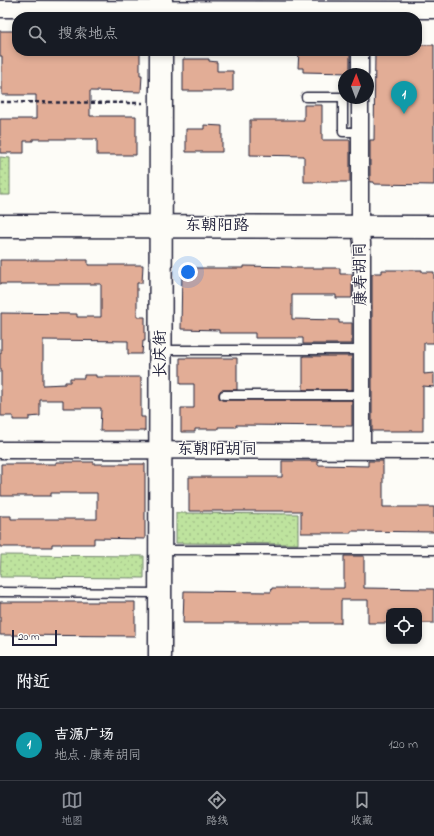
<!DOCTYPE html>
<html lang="zh">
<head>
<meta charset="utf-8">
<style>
	body { margin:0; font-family:"Indie Flower","LXGW WenKai TC",sans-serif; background:#242831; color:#f1f3f6 }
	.controls { position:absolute; right:12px; bottom:12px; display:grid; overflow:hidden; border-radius:8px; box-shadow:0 2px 6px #0003 }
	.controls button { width:36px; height:36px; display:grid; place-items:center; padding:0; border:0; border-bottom:1px solid #363941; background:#171b24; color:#f1f3f6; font:20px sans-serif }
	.compass { position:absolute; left:338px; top:68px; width:36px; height:36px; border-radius:50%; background:#171b24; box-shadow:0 2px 6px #0003; rotate:1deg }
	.scale { position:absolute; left:12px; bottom:10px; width:45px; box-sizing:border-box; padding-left:4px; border:2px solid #22223b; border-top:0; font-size:11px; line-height:14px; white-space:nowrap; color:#22223b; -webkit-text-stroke:3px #fdfcf7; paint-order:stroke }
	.you { position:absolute; left:188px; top:272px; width:14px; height:14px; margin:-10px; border:3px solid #fff; border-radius:50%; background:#1a73e8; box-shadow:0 0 0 6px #1a73e833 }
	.badge { display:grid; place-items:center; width:26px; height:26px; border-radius:50%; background:#8c9099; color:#fff; font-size:13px; font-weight:700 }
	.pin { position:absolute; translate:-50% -33px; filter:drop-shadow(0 1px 2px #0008) }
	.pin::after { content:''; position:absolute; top:21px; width:14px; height:12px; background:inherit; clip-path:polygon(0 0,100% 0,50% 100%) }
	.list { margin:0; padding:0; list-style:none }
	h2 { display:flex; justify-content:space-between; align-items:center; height:52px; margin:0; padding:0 16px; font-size:17px }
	h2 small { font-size:13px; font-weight:400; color:#9ea1a6 }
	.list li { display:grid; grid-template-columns:26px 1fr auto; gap:12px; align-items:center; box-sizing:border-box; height:72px; padding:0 16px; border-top:1px solid #363941 }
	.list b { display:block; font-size:15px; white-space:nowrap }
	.list p { margin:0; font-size:13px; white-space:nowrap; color:#9ea1a6 }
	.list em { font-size:13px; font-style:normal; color:#9ea1a6 }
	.icon { flex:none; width:22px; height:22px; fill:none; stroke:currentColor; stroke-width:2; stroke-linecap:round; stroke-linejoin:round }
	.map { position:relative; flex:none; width:434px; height:656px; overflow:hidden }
	.search { position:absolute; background:#171b24; box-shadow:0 2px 6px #0003; left:12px; right:12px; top:12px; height:44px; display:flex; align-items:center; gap:10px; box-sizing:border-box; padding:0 14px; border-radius:16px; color:#9ea1a6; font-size:15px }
	.sheet { height:124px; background:#171b24 }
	nav { display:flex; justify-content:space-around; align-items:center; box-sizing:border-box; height:56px; border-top:1px solid #363941; background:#171b24; font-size:11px; color:#9ea1a6 }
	nav a { display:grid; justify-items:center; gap:2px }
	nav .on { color:#8c9099 }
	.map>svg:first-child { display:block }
	.grass { fill:url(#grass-dots); stroke:#70826c }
	.building { fill:#e2ad96; stroke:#22223b }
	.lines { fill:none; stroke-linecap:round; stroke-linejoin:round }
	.lane-casing { stroke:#22223b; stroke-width:11 }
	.street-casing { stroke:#22223b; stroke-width:19 }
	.secondary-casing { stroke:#22223b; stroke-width:25 }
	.path { stroke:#22223b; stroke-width:2.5; stroke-dasharray:4 3; stroke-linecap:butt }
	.lane { stroke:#fdfcf7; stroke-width:8 }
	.street { stroke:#fdfcf7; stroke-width:16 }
	.secondary { stroke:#fdfcf7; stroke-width:22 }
	.labels { text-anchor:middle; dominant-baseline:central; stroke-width:3; stroke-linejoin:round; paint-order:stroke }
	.street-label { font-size:16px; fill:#22223b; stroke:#fdfcf7 }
</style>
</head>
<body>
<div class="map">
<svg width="434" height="656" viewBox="0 0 434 656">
	<defs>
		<pattern id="grass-dots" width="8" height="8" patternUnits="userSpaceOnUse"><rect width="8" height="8" fill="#bee39e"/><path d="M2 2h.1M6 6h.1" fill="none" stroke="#a3c289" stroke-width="1.8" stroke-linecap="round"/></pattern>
	</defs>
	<rect width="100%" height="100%" fill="#fdfcf7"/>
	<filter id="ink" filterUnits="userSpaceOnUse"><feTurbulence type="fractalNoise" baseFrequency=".025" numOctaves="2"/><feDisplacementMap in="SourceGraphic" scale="8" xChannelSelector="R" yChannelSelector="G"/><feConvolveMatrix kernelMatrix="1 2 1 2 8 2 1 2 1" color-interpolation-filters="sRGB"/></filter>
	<g filter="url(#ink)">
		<g class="grass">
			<path d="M0,157L10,158V195H0Z"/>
			<path d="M176,513L298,514V544L176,543Z"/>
			<path d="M1,555L144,556V578L0,577Z"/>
		</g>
		<g class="building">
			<path d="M0,31H17V51H140V75H142L141,92L90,91V116H136V155H97V139H33V141H24V153H0V119H36V95H2V56H0Z"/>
			<path d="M417,45H434V185L374,184V182H370V140H374L375,51H417Z"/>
			<path d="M299,51H350V73L303,72V68H298Z"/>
			<path d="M183,59H209V61L217,62V71H233V91H183Z"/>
			<path d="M304,105H322V140H350V182H304V156L250,155V120H304Z"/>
			<path d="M204,125L222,126V152H186V129H204Z"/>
			<path d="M0,260H88V265H143L142,283H137V317H145V341H143L142,354H128V341L43,340V385L65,384V382H70V378H84V375H96V377H141V417H145V431H100L101,408H63V400H40V416L29,417V420H13V416H1V369H0V353H1V313L77,314V317H101V284H0Z"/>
			<path d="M244,266L291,267V268H340V274H352V298H336V295H292V319L339,320V323H352V344H303V338H255V333H219V330L181,329L182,268H244Z"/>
			<path d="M382,270H422V272H434V343H424V374L434,373V387L423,386V431H372V274H374V273H382Z"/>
			<rect x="303" y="356" width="49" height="34"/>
			<path d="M180,358H237V390H221L219,393V398L222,400H352V426L236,425V427H218V429H195V432H181V408H194V384H180Z"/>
			<path d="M282,461H318V465L368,466V461H383V507H434V532L351,531V533H301V511H189V477H282Z"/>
			<path d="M56,462H94V464H145V539L94,538V544H52V547H0V516H11V519H97V493H51V496H1V464H56Z"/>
			<path d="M344,556H364V588L434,589V623H419V611H389V623H368V600H341V623H183L184,591L271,592L272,588H344Z"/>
			<path d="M0,602H135V636L0,635Z"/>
		</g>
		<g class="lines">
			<g class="lane-casing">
				<g id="lane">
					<path d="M306,97H343V132H360"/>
					<path d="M161,350H362"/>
					<path d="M224,395H362"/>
					<path d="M161,550H434"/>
					<path d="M0,592L159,593"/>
				</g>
			</g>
			<g class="street-casing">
				<g id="street">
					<path d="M0,9L434,10"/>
					<path d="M360,51V74"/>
					<path d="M360,98V226L362,243V450"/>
					<path d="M0,450L434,451"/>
				</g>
			</g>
			<g class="secondary-casing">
				<g id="secondary">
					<path d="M161,17V0"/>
					<path d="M0,226L434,227"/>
					<path d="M160,656L161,51"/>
				</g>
			</g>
			<path class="path" d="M0,102L143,103"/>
			<use href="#lane" class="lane"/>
			<use href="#street" class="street"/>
			<use href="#secondary" class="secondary"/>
		</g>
	</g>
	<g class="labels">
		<g class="street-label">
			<text x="217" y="226">东朝阳路</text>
			<text transform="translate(361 274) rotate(-91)">康寿胡同</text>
			<text transform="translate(161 354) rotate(-90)">长庆街</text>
			<text x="217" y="450">东朝阳胡同</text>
		</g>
	</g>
</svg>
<div class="controls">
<button><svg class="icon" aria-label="locate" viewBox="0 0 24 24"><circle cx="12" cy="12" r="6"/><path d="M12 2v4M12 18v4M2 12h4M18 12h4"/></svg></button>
</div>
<svg class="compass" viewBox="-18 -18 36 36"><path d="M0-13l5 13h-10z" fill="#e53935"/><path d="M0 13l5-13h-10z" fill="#9ea1a6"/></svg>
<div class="scale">20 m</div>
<div class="you"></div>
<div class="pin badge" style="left:404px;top:114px;background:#0f9aa8">1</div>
<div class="search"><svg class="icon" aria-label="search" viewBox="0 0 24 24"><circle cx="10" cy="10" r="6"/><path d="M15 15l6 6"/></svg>搜索地点</div>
</div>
<section class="sheet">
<h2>附近<small></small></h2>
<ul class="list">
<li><span class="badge" style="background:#0f9aa8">1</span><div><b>吉源广场</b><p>地点 · 康寿胡同</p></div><em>120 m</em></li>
</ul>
</section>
<nav>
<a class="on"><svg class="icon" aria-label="map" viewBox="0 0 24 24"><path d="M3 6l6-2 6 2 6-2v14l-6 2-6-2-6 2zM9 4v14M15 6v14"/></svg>地图</a>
<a><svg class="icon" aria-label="directions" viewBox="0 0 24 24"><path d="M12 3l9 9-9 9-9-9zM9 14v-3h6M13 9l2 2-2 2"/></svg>路线</a>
<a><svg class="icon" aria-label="saved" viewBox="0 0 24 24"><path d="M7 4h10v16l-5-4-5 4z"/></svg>收藏</a>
</nav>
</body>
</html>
